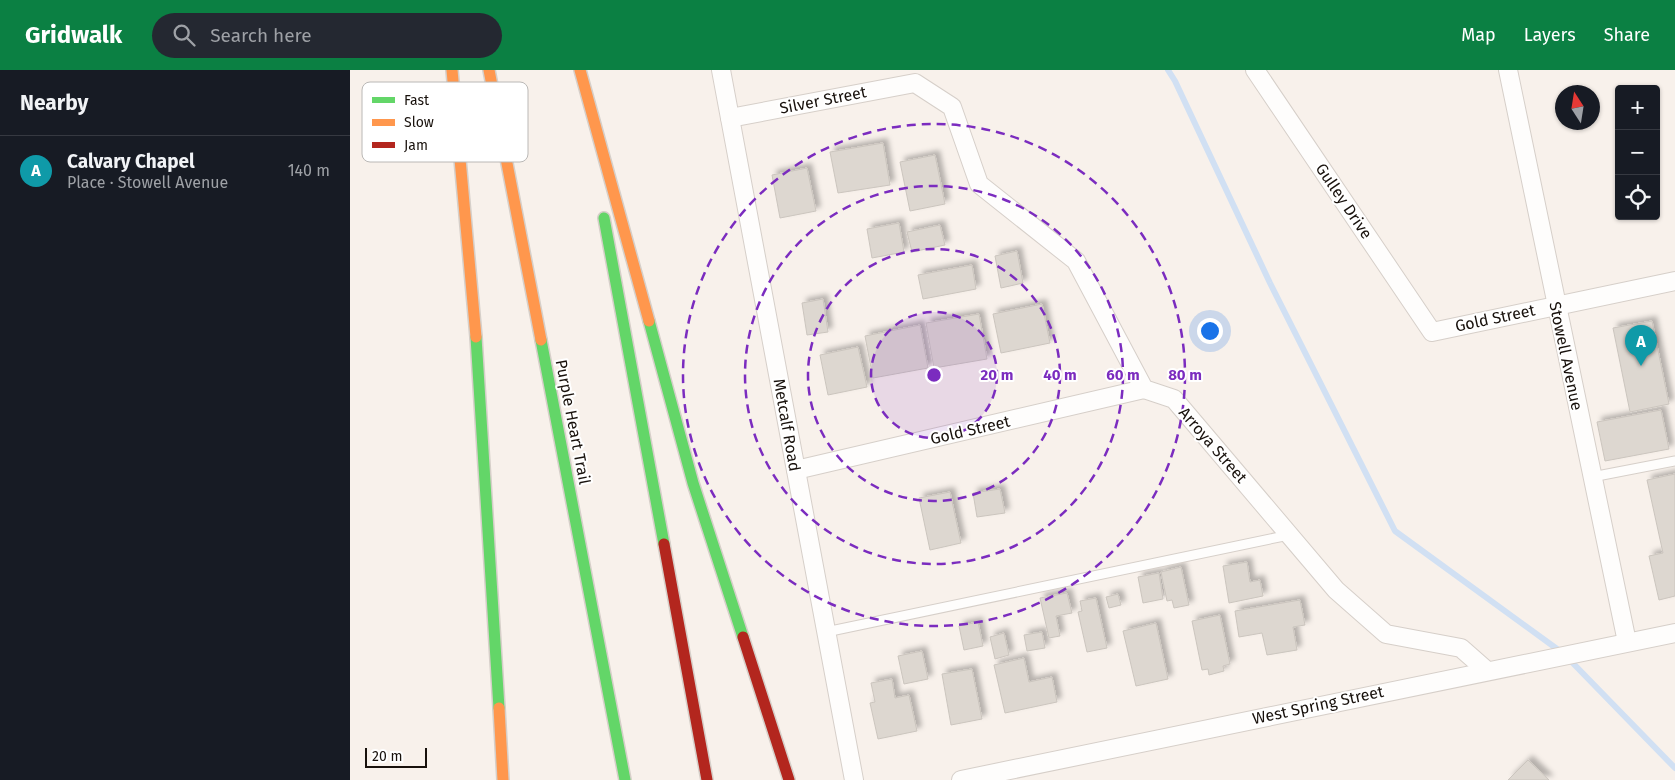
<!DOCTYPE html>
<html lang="en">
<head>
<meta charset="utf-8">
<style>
	body { margin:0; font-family:"Fira Sans",sans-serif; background:#242831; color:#f1f3f6 }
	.controls { position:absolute; right:15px; top:15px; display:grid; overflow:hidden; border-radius:5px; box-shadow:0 1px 4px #0004 }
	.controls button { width:45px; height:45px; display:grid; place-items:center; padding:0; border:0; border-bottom:1px solid #363941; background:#171b24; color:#f1f3f6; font:25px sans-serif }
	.compass { position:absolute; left:1205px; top:15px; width:45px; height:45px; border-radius:50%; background:#171b24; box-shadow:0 1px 4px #0004; rotate:348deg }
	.scale { position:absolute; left:15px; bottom:12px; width:62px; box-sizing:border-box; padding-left:5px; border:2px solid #18110c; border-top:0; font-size:14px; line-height:18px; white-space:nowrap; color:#18110c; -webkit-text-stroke:4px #fff; paint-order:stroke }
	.you { position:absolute; left:859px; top:260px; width:18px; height:18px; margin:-12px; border:4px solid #fff; border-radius:50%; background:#1a73e8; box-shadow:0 0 0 8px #1a73e833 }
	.badge { display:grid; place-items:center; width:32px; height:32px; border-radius:50%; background:#0b8043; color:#fff; font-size:16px; font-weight:700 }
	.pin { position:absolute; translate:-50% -41px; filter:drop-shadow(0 1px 2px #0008) }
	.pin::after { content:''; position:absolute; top:26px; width:18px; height:15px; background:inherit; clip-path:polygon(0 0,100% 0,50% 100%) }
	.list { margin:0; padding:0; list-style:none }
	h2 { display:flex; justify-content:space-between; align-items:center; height:65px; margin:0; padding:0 20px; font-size:21px }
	h2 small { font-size:16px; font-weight:400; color:#9ea1a6 }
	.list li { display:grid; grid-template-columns:32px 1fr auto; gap:15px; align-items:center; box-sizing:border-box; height:70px; padding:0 20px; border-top:1px solid #363941 }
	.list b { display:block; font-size:19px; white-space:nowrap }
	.list p { margin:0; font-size:16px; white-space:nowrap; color:#9ea1a6 }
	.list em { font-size:16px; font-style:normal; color:#9ea1a6 }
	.icon { flex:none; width:28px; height:28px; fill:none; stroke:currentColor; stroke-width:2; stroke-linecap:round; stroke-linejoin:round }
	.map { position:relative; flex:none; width:1325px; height:710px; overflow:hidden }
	header { display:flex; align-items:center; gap:30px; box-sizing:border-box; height:70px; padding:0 25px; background:#0b8043; color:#fff }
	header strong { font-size:24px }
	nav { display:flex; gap:28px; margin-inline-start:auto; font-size:18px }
	.search { width:350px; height:45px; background:#242831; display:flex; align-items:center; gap:12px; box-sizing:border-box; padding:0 18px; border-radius:28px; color:#9ea1a6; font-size:19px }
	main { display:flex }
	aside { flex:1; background:#171b24 }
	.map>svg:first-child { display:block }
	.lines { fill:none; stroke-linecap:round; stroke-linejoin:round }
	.stream { stroke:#d1e0f3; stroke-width:6 }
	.building { fill:#ddd7d0; stroke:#cbc5be; filter:url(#shadow) }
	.lane-casing { stroke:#d6cfc9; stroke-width:11 }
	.street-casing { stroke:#d6cfc9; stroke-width:20 }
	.fast-casing { stroke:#d6cfc9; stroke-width:14 }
	.slow-casing { stroke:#d6cfc9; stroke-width:14 }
	.jam-casing { stroke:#d6cfc9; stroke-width:14 }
	.lane { stroke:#fefdfc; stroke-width:9 }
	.street { stroke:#fefdfc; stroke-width:18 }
	.fast { stroke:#63d668; stroke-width:11 }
	.slow { stroke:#ff974d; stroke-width:11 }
	.jam { stroke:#b3261e; stroke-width:11 }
	.ring { fill:none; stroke:#7b2cbf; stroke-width:2.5; stroke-dasharray:9 6 }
	.labels { text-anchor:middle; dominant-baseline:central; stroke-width:4; stroke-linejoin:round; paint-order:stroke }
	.street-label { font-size:16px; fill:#18110c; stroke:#fff }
	.key { fill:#fff; stroke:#bab8b6; stroke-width:1 }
	.key-label { font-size:14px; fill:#18110c }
	.centre { fill:#7b2cbf; stroke:#fff; stroke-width:2.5 }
	.ring-label { font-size:15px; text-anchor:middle; font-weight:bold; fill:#7b2cbf; stroke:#fff; stroke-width:4; stroke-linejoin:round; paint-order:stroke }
</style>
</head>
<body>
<header>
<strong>Gridwalk</strong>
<div class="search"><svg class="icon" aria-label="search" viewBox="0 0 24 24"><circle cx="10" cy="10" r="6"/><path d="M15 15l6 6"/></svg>Search here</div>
<nav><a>Map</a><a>Layers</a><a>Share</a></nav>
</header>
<main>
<aside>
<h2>Nearby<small></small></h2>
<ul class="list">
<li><span class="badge" style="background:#0f9aa8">A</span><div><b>Calvary Chapel</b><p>Place · Stowell Avenue</p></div><em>140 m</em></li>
</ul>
</aside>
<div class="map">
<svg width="1325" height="710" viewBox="0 0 1325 710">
	<defs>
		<filter id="shadow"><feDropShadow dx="4.5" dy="-4.5" stdDeviation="2.5" flood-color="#0004"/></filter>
	</defs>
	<rect width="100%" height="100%" fill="#f8f1eb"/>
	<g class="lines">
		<path class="stream" d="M818,0L825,11L920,213L1045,461L1214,584L1325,698"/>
	</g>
	<g class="building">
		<path d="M533,73L540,115L488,123L480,82Z"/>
		<path d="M585,85L595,134L560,141L550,92Z"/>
		<path d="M457,98L466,141L430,148L422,105Z"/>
		<path d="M549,153L554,182L522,188L517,159Z"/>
		<path d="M590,155L595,175L562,182L557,162Z"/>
		<path d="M667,181L673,213L651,218L645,186Z"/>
		<path d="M622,195L626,219L573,229L568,205Z"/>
		<path d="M473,229L478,262L457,265L452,233Z"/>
		<path d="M692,234L700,273L651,283L643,244Z"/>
		<path d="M629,244L637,289L584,298L576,253Z"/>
		<path d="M1302,251L1319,334L1280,342L1263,258Z"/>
		<path d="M570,255L578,298L523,308L515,266Z"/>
		<path d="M508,277L517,317L478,325L470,285Z"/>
		<path d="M1311,340L1319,379L1255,391L1247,352Z"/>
		<path d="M1325,404V526L1309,530L1299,486L1313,483L1297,410Z"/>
		<path d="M650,419L655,443L627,447L623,423Z"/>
		<path d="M600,422L611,473L580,480L569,428Z"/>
		<path d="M897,492L900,512L910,510L913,526L879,533L873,496Z"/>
		<path d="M831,497L839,535L824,538L822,530L817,531L811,502Z"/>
		<path d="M809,503L813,529L793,533L788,507Z"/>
		<path d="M717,523L722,543L706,546L710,566L699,568L690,528Z"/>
		<path d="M768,524L771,535L759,538L756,527Z"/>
		<path d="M746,528L757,578L737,582L728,542L732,541L730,531Z"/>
		<path d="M950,530L955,555L943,557L947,580L917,585L912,563L889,567L885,541Z"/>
		<path d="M870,545L880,594L873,596L874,601L859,605L858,599L852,600L842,551Z"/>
		<path d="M628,552L633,576L614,580L609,556Z"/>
		<path d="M806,553L818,609L786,616L773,561Z"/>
		<path d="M692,562L695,578L677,581L674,565Z"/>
		<path d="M654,563L659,585L645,589L640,567Z"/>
		<path d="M572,581L578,609L554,614L548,586Z"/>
		<path d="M674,588L679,612L702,607L707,632L655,643L644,595Z"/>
		<path d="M622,599L632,649L601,655L592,604Z"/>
		<path d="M542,609L545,628L559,625L567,661L528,669L520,633L525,632L521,613Z"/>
		<path d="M1178,690L1199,710H1158Z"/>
	</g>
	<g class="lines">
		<g class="lane-casing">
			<g id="lane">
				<path d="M1242,407L1325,391"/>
				<path d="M476,562L939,465"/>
			</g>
		</g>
		<g class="street-casing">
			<g id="street">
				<path d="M371,0L504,710"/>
				<path d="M905,0L1082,262L1325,211"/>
				<path d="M1158,0L1277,572"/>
				<path d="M380,48L565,13L602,37L629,114L726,191L794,319L824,329L986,520L1036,564L1111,578L1136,600"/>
				<path d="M446,400L794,319"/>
				<path d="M611,710L1325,563"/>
			</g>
		</g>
		<g class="fast-casing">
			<g id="fast">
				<path d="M254,148L314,474"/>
				<path d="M299,251L343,413L393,567"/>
				<path d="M126,267L149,638"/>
				<path d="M191,270L275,710"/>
			</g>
		</g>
		<g class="slow-casing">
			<g id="slow">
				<path d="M102,0L126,267"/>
				<path d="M139,0L191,270"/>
				<path d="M230,0L299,251"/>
				<path d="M149,638L153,710"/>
			</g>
		</g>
		<g class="jam-casing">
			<g id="jam">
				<path d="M314,474L357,710"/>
				<path d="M393,567L439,710"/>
			</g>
		</g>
		<use href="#lane" class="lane"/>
		<use href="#street" class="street"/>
		<use href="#fast" class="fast"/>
		<use href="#slow" class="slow"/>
		<use href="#jam" class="jam"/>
	</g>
	<circle cx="584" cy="305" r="63" fill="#7b2cbf" fill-opacity=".12"/>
	<g class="ring">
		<circle cx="584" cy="305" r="63"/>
		<circle cx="584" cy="305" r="126"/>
		<circle cx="584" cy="305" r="189"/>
		<circle cx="584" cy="305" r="251"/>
	</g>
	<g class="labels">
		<g class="street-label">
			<text transform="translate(473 30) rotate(-11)">Silver Street</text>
			<text transform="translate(994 131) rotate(56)">Gulley Drive</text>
			<text transform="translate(1145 248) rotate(-12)">Gold Street</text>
			<text transform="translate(1216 286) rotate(78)">Stowell Avenue</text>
			<text transform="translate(223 352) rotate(79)">Purple Heart Trail</text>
			<text transform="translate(437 355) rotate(80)">Metcalf Road</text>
			<text transform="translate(620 360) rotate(-13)">Gold Street</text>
			<text transform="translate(863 375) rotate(49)">Arroya Street</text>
			<text transform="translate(968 635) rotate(-12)">West Spring Street</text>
		</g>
	</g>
	<rect x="12" y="12" width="166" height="80" rx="8" class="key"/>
	<rect x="22" y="27" width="23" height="6" fill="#63d668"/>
	<rect x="22" y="49" width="23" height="7" fill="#ff974d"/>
	<rect x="22" y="72" width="23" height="6" fill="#b3261e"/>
	<g class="key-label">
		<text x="54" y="35">Fast</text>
		<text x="54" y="57">Slow</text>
		<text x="54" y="80">Jam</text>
	</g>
	<circle cx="584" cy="305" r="8" class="centre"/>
	<g class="ring-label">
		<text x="647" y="310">20 m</text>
		<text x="710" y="310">40 m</text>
		<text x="773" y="310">60 m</text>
		<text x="835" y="310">80 m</text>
	</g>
</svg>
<div class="controls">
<button>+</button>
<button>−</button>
<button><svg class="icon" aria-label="locate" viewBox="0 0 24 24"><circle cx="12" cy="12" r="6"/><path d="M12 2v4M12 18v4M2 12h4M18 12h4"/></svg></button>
</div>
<svg class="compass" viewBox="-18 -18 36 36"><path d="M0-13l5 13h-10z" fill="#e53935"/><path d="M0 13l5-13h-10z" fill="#9ea1a6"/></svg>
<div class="scale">20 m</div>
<div class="you"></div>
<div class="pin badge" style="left:1291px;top:296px;background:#0f9aa8">A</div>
</div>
</main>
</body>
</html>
